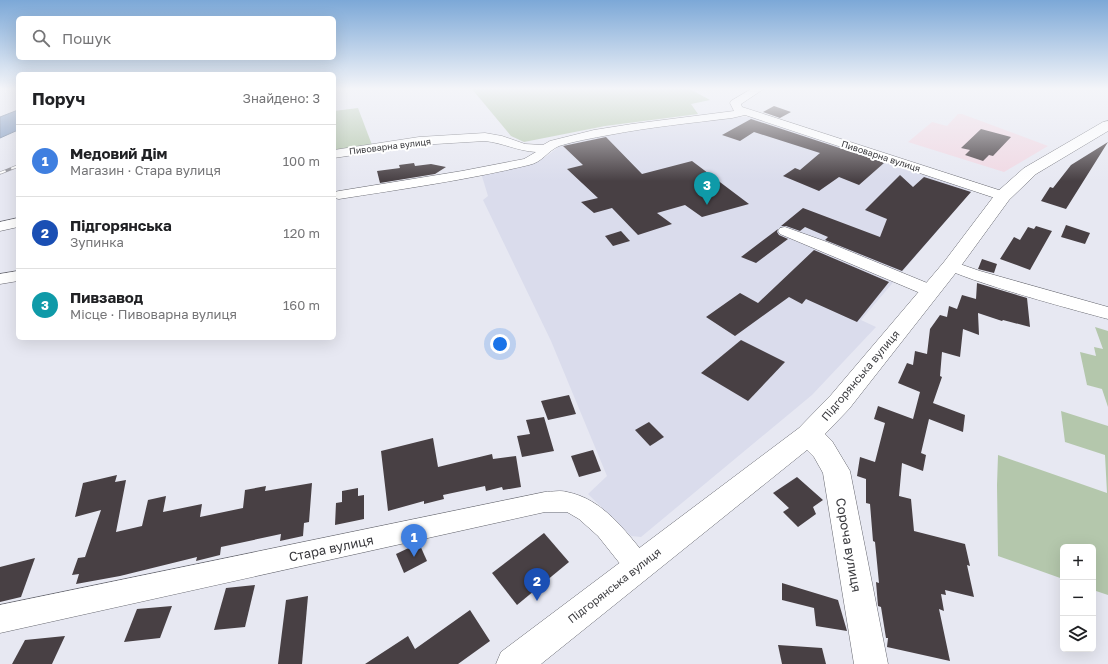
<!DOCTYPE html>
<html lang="uk">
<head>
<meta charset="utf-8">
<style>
	body { margin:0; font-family:"Golos Text",sans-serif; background:#f6f6f6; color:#202124 }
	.controls { position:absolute; right:12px; bottom:12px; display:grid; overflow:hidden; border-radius:6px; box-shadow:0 4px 16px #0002 }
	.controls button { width:36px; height:36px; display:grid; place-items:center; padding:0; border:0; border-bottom:1px solid #e0e0e0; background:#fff; color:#202124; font:20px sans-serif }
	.you { position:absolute; left:500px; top:344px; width:14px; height:14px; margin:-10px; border:3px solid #fff; border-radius:50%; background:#1a73e8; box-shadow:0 0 0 6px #1a73e833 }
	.badge { display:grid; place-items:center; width:26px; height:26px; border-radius:50%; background:#7c3aed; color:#fff; font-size:13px; font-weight:700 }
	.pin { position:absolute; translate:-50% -33px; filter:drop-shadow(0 1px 2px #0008) }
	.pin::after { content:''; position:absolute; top:21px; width:14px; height:12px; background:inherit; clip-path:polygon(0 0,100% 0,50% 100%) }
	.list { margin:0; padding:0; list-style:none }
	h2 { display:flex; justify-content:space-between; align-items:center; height:52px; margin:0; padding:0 16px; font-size:17px }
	h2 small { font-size:13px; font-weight:400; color:#757577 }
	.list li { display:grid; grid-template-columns:26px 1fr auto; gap:12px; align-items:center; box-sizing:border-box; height:72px; padding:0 16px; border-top:1px solid #e0e0e0 }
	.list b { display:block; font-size:15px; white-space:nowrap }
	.list p { margin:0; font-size:13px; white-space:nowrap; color:#757577 }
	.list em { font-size:13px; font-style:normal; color:#757577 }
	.icon { flex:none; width:22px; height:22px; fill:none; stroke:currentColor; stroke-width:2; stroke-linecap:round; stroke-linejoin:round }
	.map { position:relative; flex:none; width:1108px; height:664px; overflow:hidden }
	.search { position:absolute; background:#fff; box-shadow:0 4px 16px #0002; left:16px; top:16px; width:320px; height:44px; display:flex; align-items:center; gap:10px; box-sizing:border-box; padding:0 14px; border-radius:6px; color:#757577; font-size:15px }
	.panel { position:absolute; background:#fff; box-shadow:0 4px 16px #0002; left:16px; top:72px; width:320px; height:268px; border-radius:6px }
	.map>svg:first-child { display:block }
	.commercial { fill:#f0d8e3 }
	.built { fill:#dadcec }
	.green { fill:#b4c7ac }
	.water { fill:#7b96be; stroke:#687b98 }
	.building { fill:#484044 }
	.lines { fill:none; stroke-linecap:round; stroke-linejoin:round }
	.minor-casing { stroke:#65666e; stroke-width:1 }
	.major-casing { stroke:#65666e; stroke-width:1 }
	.minor { fill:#fff; fill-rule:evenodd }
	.major { fill:#fff; fill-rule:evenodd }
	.rail-casing { stroke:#95959c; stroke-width:3 }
	.rail { stroke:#fff; stroke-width:2; stroke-dasharray:6; stroke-linecap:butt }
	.labels { text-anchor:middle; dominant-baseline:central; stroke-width:4; stroke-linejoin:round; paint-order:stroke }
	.far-street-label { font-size:9px; fill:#3b3b3f; stroke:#fff }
	.street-label { font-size:11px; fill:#3b3b3f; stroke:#fff }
	.near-street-label { font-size:13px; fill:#3b3b3f; stroke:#fff }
</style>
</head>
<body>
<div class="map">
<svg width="1108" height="664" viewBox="0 0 1108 664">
	<rect width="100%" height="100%" fill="#e7e8f2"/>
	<path class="commercial" d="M958,114H962L1048,146L1004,172L908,142L932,122L947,126Z"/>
	<path class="built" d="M737,117H753L973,189L861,320L876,327L812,395L641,537L631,536L588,494L607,476L551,341L483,200L488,196L481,173L526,165L547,156L561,145L625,130Z"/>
	<g class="green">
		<path d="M459,88H688L710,100L691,104L698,114L605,126L524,142L511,136L472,89Z"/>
		<path d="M358,108L372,145L334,151V111Z"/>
		<path d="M1095,327L1108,331V407L1102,389L1087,385L1080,352L1096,356L1094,347L1103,349Z"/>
		<path d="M1061,411L1108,426V595L1093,590V547H1063V579L998,556L997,485L998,455L1107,493L1105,455L1065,442Z"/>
	</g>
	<path class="water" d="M18,110V130L0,138V117Z"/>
	<g class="building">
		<path d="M774,106L791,112L780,118L763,112Z"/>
		<path d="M751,119L882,162L884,163L859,185L839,177L819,191L783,176L795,168L800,170L820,153L754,132L740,141L722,135Z"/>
		<path d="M981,129L1011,137L993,156L989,155L983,161L965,155L970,150L961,148Z"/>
		<path d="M606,137L642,174L692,161L749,204L702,217L685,205L657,213L672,224L638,235L612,208L594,213L581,202L598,198L567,169L583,165L563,146Z"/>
		<path d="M1108,142L1066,209L1041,201L1050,187L1053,188L1071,165Z"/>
		<path d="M414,163L415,166L431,164L446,167L435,174L380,183L377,171L400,168L399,165Z"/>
		<path d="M900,175L913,187L924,177L971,192L902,271L825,240L828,237L805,227L800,231L786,226H781L803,208L880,237L887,219L865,210Z"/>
		<path d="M1066,225L1090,233L1085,244L1061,237Z"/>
		<path d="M1036,226L1052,231L1030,270L1000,259L1014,237L1020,240L1028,227L1034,229Z"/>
		<path d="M778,229L777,232L779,235L788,239L756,263L741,257Z"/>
		<path d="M621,231L630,241L613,246L605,236Z"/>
		<path d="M814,250L889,282L857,322L806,299L802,304L789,297L735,336L706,317L740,293L758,303Z"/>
		<path d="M982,259L997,264L994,273L978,269Z"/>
		<path d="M977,283L1027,298L1030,327L1003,320L1002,321L978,313L979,335L963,329L960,357L942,352L940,376L942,377L933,403L965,415L963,432L929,419L921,453L926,455L923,471L902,463L899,496L911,499L914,531L965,544L970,566L967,565L974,597L945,590L946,595L941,594L944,611L939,609L950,661L887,647L888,638H886L881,607L878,606L876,582L879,583L875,542L873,541L870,504L866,503V479L857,476L860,457L875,462L885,423L874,419L878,406L913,419L920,392L898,383L907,363L913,365L915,351L927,354L930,329L940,315L947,317L949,306L957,309L962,295L976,299Z"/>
		<path d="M741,340L785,362L748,401L701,373Z"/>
		<path d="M569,395L576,414L548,420L541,401Z"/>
		<path d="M544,417L554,451L522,457L517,436L530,434L526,420Z"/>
		<path d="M649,422L664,437L650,446L635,430Z"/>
		<path d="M433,438L438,467L492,454L493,459L516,456L521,487L503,490L502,487L486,491L485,486L443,495L444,499L424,504V501L388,511L381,451Z"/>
		<path d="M593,450L601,471L579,477L571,456Z"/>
		<path d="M117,475L115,482L126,480L116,532L142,526L148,500L166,496L163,512L202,504L200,517L243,508L245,490L266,486L265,491L312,483L309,522L304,523L303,536L280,541L281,534L221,547L220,555L196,561L197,557L120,576L76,584L79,574L72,575L78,558L85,557L101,510L75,517L83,483Z"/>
		<path d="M797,477L823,500L813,507L816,514L798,527L783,512L789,508L773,493Z"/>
		<path d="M358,488V496L364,495V519L335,525L336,503L342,502V491Z"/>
		<path d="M544,533L569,562L517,605L492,573Z"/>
		<path d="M419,543L427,561L404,573L396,554Z"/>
		<path d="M35,558L21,597L0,602V567Z"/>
		<path d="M782,583L838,600L847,631L816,626L814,608L782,600Z"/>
		<path d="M255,585L245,627L214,630L226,588Z"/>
		<path d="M308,596L302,664H278L286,600Z"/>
		<path d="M172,606L160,638L124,642L137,609Z"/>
		<path d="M470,610L490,641L458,664H365L408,636L415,649Z"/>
		<path d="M65,636L52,664H12L25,640Z"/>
		<path d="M778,645L822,648L826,664H782Z"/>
	</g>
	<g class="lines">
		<g class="minor-casing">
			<g id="minor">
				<path d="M753,88H765L741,104L742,107L1008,193L1010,196L1008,199L1003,200L998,199L745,115L732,118C691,123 650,127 609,135C593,138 575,141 559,146C547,151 543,162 529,165C467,180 402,189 339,199L334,198V192L339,191L462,171L524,159L536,152C518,151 503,143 485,141L419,145L334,158V150L419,137L485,133L502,136L525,144L543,145L550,141L594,130L632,124L734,111L730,103L731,101Z"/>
				<path d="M18,218V227L0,231V222Z"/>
				<path d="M785,227L827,242L937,287L939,291L937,295L931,296L925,295L780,234L778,231L780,228Z"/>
				<path d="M951,261L980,271L1108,307V319C1085,313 951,277 943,266L945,263Z"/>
				<path d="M18,271V281L0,284V274Z"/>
				<path d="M545,492C552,492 560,490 567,492C603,499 625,531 647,557L651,566L647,575L638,578L629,575L598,536L579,519L567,512H545L0,633V605Z"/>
			</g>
		</g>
		<g class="major-casing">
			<path id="major" d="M1108,121V131L1036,174L1009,200L958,270L849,409L825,434L832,441L850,471L888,664H854L823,473L814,457L807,450L541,664H496L501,652L799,428L831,395L944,262L997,192L1024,168L1103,122Z"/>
		</g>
		<use href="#minor" class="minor"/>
		<use href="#major" class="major"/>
		<g class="rail-casing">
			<path id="rail" d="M0,173L18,166"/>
		</g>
		<use href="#rail" class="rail"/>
	</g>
	<linearGradient id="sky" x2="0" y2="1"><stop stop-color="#7ca8d7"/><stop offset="0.49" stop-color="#f4f5f9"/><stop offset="1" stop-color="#f4f5f9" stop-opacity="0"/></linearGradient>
	<rect width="1108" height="181" fill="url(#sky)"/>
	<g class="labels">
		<g class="far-street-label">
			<text transform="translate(390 146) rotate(-7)">Пивоварна вулиця</text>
			<text transform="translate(881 156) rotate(18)">Пивоварна вулиця</text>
		</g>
		<g class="street-label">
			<text transform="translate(860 375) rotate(-50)">Підгорянська вулиця</text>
			<text transform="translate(614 585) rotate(-38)">Підгорянська вулиця</text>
		</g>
		<g class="near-street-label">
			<text transform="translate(849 545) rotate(80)">Сороча вулиця</text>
			<text transform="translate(331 548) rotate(-12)">Стара вулиця</text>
		</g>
	</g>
</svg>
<div class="controls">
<button>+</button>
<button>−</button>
<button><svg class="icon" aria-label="layers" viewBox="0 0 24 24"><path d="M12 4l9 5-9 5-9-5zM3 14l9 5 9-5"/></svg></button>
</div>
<div class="you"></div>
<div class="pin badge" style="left:414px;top:557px;background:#3f7fe0">1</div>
<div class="pin badge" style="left:537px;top:601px;background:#1a4fb4">2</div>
<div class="pin badge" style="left:707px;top:205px;background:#0f9aa8">3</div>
<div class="search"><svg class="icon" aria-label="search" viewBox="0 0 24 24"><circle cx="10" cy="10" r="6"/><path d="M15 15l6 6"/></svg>Пошук</div>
<section class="panel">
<h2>Поруч<small>Знайдено: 3</small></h2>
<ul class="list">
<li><span class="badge" style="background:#3f7fe0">1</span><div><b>Медовий Дім</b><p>Магазин · Стара вулиця</p></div><em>100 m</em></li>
<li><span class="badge" style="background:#1a4fb4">2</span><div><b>Підгорянська</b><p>Зупинка</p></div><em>120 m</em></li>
<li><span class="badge" style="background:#0f9aa8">3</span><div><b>Пивзавод</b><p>Місце · Пивоварна вулиця</p></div><em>160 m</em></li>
</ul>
</section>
</div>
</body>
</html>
